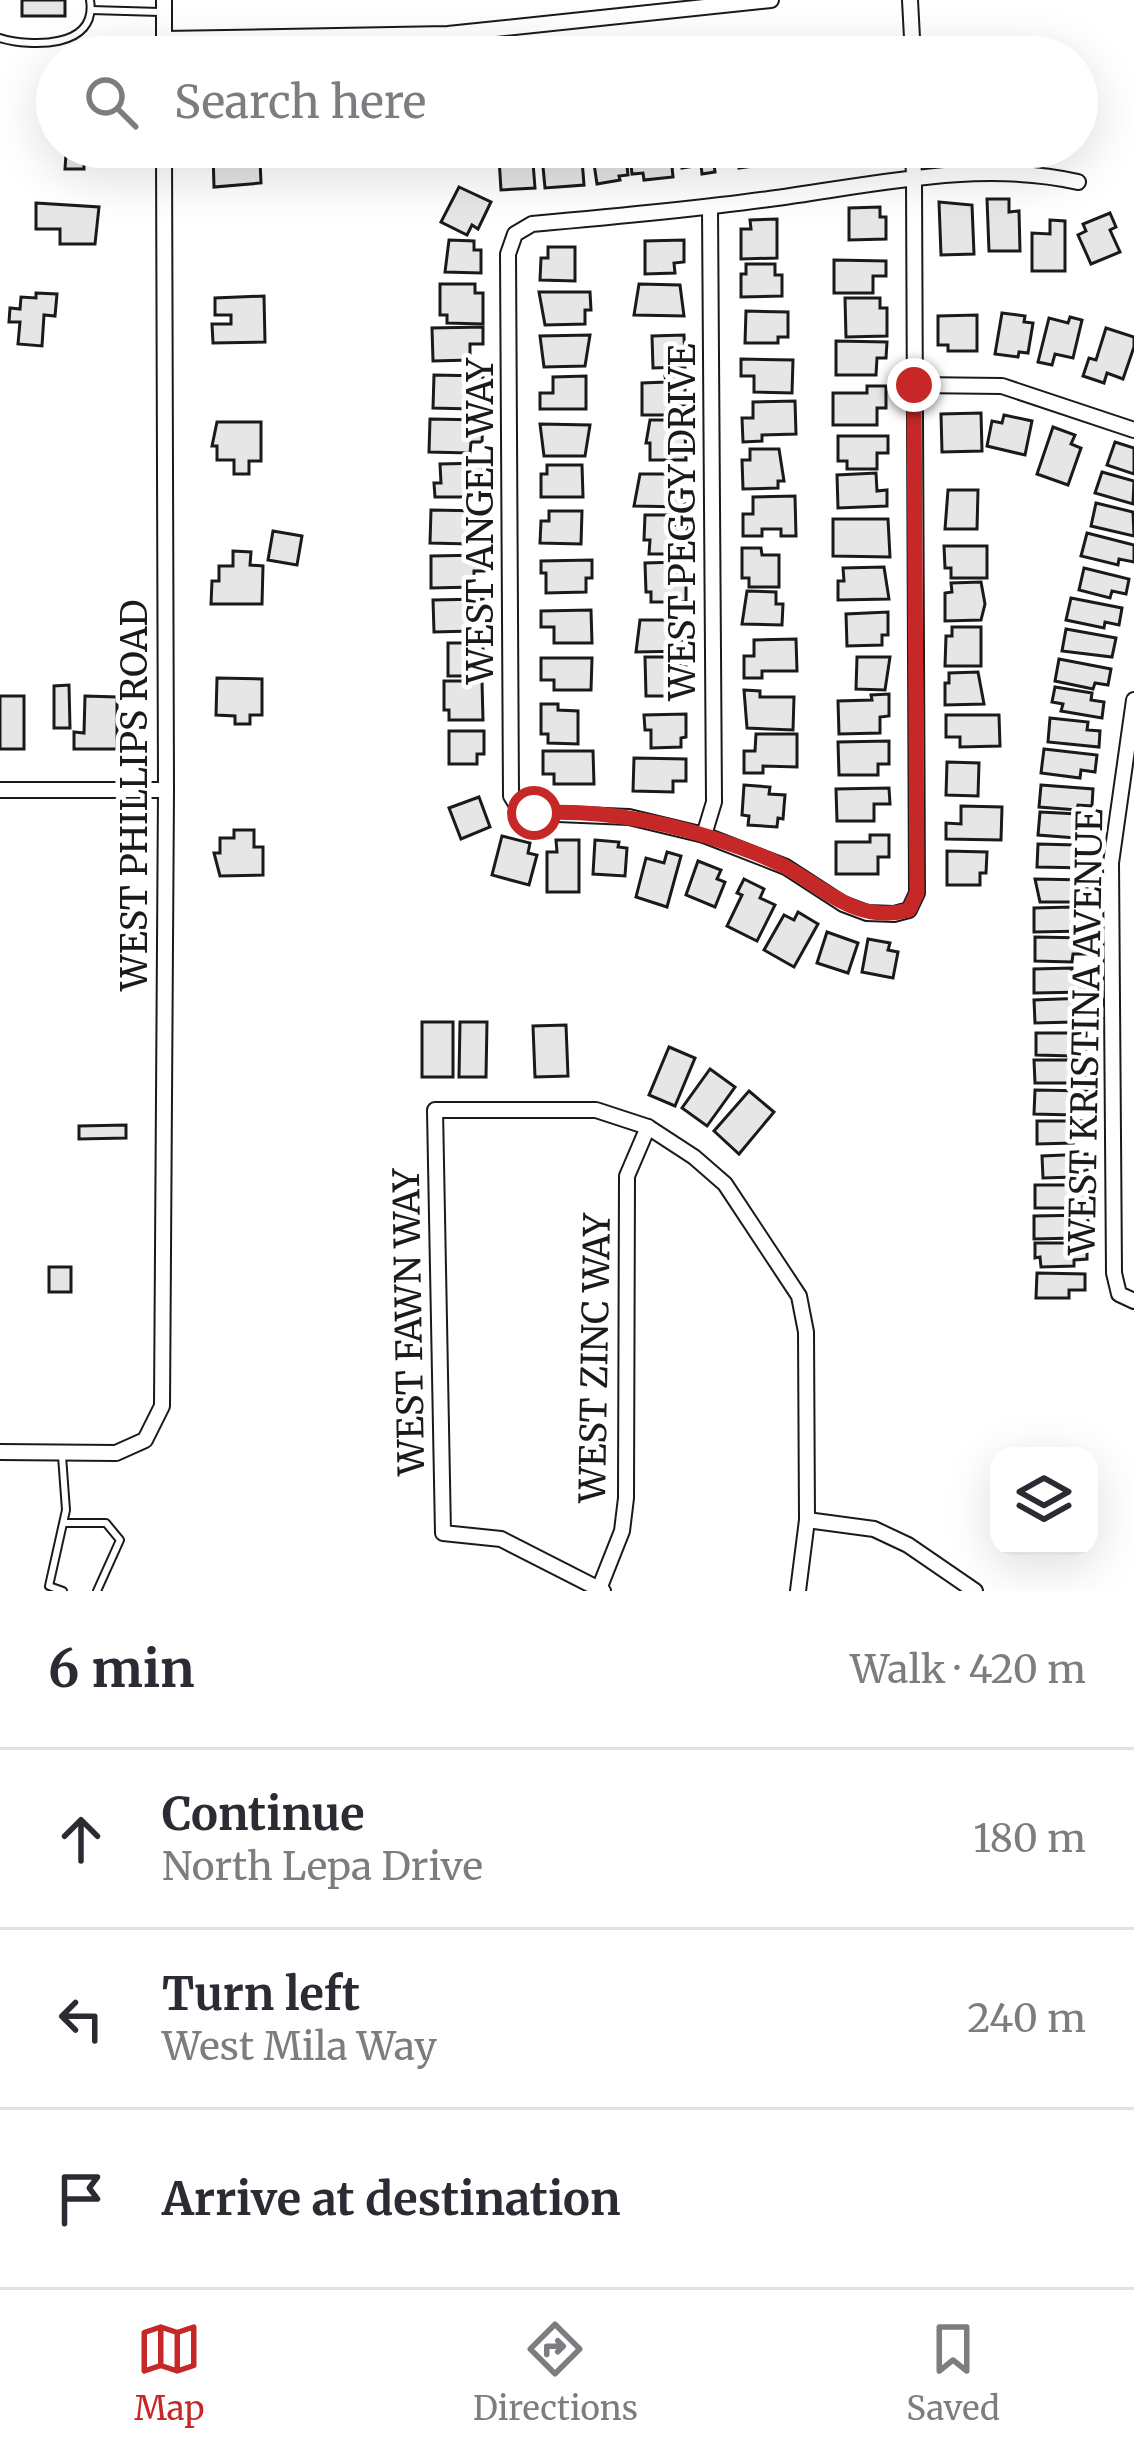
<!DOCTYPE html>
<html lang="en">
<head>
<meta charset="utf-8">
<style>
	body { margin:0; font-family:Merriweather,serif; background:#f2f2f3; color:#2b2b33 }
	.controls { position:absolute; right:36px; bottom:36px; display:grid; overflow:hidden; border-radius:24px; box-shadow:0 12px 48px #0002 }
	.controls button { width:108px; height:108px; display:grid; place-items:center; padding:0; border:0; border-bottom:3px solid #e1e1e2; background:#fff; color:#2b2b33; font:60px sans-serif }
	.stop { position:absolute; width:36px; height:36px; margin:-27px; border:9px solid #c62828; border-radius:50%; background:#fff }
	.stop.end { background:#c62828; border-color:#fff; box-shadow:0 3px 12px #0008 }
	.list { margin:0; padding:0; list-style:none }
	h2 { display:flex; justify-content:space-between; align-items:center; height:156px; margin:0; padding:0 48px; font-size:51px }
	h2 small { font-size:39px; font-weight:400; color:#7c7c81 }
	.list li { display:grid; grid-template-columns:78px 1fr auto; gap:36px; align-items:center; box-sizing:border-box; height:180px; padding:0 48px; border-top:3px solid #e1e1e2 }
	.list b { display:block; font-size:45px; white-space:nowrap }
	.list p { margin:0; font-size:39px; white-space:nowrap; color:#7c7c81 }
	.list em { font-size:39px; font-style:normal; color:#7c7c81 }
	.icon { flex:none; width:66px; height:66px; fill:none; stroke:currentColor; stroke-width:2; stroke-linecap:round; stroke-linejoin:round }
	.map { position:relative; flex:none; width:1134px; height:1591px; overflow:hidden }
	.search { position:absolute; background:#fff; box-shadow:0 12px 48px #0002; left:36px; right:36px; top:36px; height:132px; display:flex; align-items:center; gap:30px; box-sizing:border-box; padding:0 42px; border-radius:66px; color:#7c7c81; font-size:45px }
	.sheet { height:696px; background:#fff }
	nav { display:flex; justify-content:space-around; align-items:center; box-sizing:border-box; height:168px; border-top:3px solid #e1e1e2; background:#fff; font-size:33px; color:#7c7c81 }
	nav a { display:grid; justify-items:center; gap:6px }
	nav .on { color:#c62828 }
	.map>svg:first-child { display:block }
	.building { fill:#e6e6e6; stroke:#1a1a1a; stroke-width:3 }
	.lines { fill:none; stroke-linecap:round; stroke-linejoin:round }
	.lane-casing { stroke:#1a1a1a; stroke-width:10 }
	.street-casing { stroke:#1a1a1a; stroke-width:18 }
	.lane { stroke:#fff; stroke-width:6 }
	.street { stroke:#fff; stroke-width:14 }
	.route { stroke:#c62828; stroke-width:15 }
	.labels { text-anchor:middle; dominant-baseline:central; stroke-width:9; stroke-linejoin:round; paint-order:stroke }
	.street-label { font-size:36px; fill:#1a1a1a; stroke:#fff }
</style>
</head>
<body>
<div class="map">
<svg width="1134" height="1591" viewBox="0 0 1134 1591">
	<rect width="100%" height="100%" fill="#fff"/>
	<g class="building">
		<rect x="22" y="0" width="43" height="16"/>
		<path d="M61,147H113V157H95V152H84V169H65L66,154L77,151L61,150Z"/>
		<path d="M581,147L584,185L545,188L542,156L549,155L548,149Z"/>
		<path d="M625,147L628,175L619,176L620,180L597,184L592,150Z"/>
		<path d="M629,147H670L673,177L644,180L643,173L632,174Z"/>
		<path d="M680,147H712L715,172L702,174L701,165L682,168Z"/>
		<path d="M725,147H758L761,165L739,168L738,159L727,160Z"/>
		<path d="M532,150L535,188L501,190L499,158H510V151Z"/>
		<path d="M266,151V161H260L261,183L214,187L213,152Z"/>
		<path d="M459,187L491,202L478,229L472,225L467,235L441,222Z"/>
		<path d="M987,199H1009V212L1019,211L1020,251H989Z"/>
		<path d="M939,202L972,205L974,254L941,255Z"/>
		<path d="M36,203L99,207L95,244H60V229H36Z"/>
		<path d="M880,207V217H886V239L849,240V208Z"/>
		<path d="M1110,213L1116,227L1110,230L1120,252L1091,264L1078,235L1086,231L1083,224Z"/>
		<path d="M777,219V258L741,259V229H751L750,220Z"/>
		<path d="M1050,220L1065,221V271H1032V233L1050,234Z"/>
		<path d="M449,240L474,241V250H481V273L445,272Z"/>
		<path d="M684,240V262L674,263L675,273L645,274V241Z"/>
		<path d="M548,247H575V281L540,280L541,258H548Z"/>
		<path d="M834,260L886,261V276H873V293H834Z"/>
		<path d="M746,264H775V275H782V296L741,297V274H746Z"/>
		<path d="M440,284H475V293H483V324L447,323V315H440Z"/>
		<path d="M639,284L680,285L684,316L634,315Z"/>
		<path d="M539,292H590L591,310H585V324L545,325Z"/>
		<path d="M36,293L57,294L55,316L44,315L42,346L18,344L20,322H9L10,308L20,309L21,297L36,298Z"/>
		<path d="M264,296L265,342L213,343L212,324H231V315H215V298Z"/>
		<path d="M845,298H880V308H887V336L846,337Z"/>
		<path d="M746,311L788,312V337H778V343H745Z"/>
		<path d="M1002,313L1025,316L1024,322L1033,323L1028,353L1019,352L1018,357L995,354Z"/>
		<path d="M977,315V351H948V345H938V316Z"/>
		<path d="M1070,317L1082,320L1073,358L1055,354L1052,365L1038,362L1049,318L1068,323Z"/>
		<path d="M483,327V344H470V360L433,361L432,328Z"/>
		<path d="M1106,328L1134,337V347L1123,379L1107,373L1104,383L1083,376L1089,358L1096,360Z"/>
		<path d="M590,335L585,366L544,367L540,336Z"/>
		<path d="M684,335L685,367L653,368L652,336Z"/>
		<path d="M836,341L887,342L886,358H877L876,375H836Z"/>
		<path d="M741,359L793,360L792,393L754,392V376H741Z"/>
		<path d="M434,375L483,376V392L472,391V409L433,408Z"/>
		<path d="M586,376V409H540V393H553V377Z"/>
		<path d="M665,376H685V405H677V415H642V383L666,382Z"/>
		<path d="M867,386H886V408H877V425H833V393H867Z"/>
		<path d="M795,401L796,434L762,435V441L743,442L742,418H753V402Z"/>
		<path d="M981,413L982,451L942,452L941,414Z"/>
		<path d="M1004,415L1032,421L1025,455L987,446L992,421L1002,423Z"/>
		<path d="M430,419L483,420L482,442H471L470,453L429,452Z"/>
		<path d="M650,420H679L680,429H685L686,460H650V443H646Z"/>
		<path d="M217,422H261V461H249V474H234V460H217V446H212Z"/>
		<path d="M540,424L590,425L585,456H544Z"/>
		<path d="M1053,427L1075,435L1071,444L1081,448L1068,485L1037,474Z"/>
		<path d="M838,436H888V453H877V469H847V461H838Z"/>
		<path d="M1115,442L1134,448V474L1107,465Z"/>
		<path d="M750,449H779L784,481H778V488L743,489L742,460H750Z"/>
		<path d="M483,463V479H473L474,497H435L434,483H441L440,464Z"/>
		<path d="M547,465H582L583,497H541V474H547Z"/>
		<path d="M1102,472L1134,481L1133,504L1095,493Z"/>
		<path d="M876,473L877,491L887,490V506L838,508L837,475Z"/>
		<path d="M640,474H681L685,507L634,506Z"/>
		<path d="M948,490H978L977,529H945Z"/>
		<path d="M795,496L796,536H781V529H762V536H743V514H753V497Z"/>
		<path d="M1096,503L1133,512L1134,536L1091,526Z"/>
		<path d="M431,510L483,511V527H470V544L430,543Z"/>
		<path d="M549,511H582L581,544L540,543L541,521H549Z"/>
		<path d="M645,515H677L676,525H687L686,554H649L650,540H644Z"/>
		<path d="M833,519H888L890,557L833,556Z"/>
		<path d="M273,531L302,536L297,565L268,560Z"/>
		<path d="M1087,533L1134,545V562L1119,559L1118,565L1081,556Z"/>
		<path d="M944,546H987V578H951V568H945Z"/>
		<path d="M742,548H761L762,555H779V587H749V578H742Z"/>
		<path d="M233,551L251,552L250,565L263,566L262,604H211L212,581H219V566H233Z"/>
		<path d="M484,555V571H474V587L431,588V556Z"/>
		<path d="M592,560V578H586V592L546,593V573H541V561Z"/>
		<path d="M678,562V572H686V602H651V592H646L645,563Z"/>
		<path d="M884,567L889,599L838,600V581H844L843,568Z"/>
		<path d="M1084,568L1129,579L1126,594L1112,591L1110,598L1079,590Z"/>
		<path d="M981,582L985,604L981,620L945,621V593L952,592L951,583Z"/>
		<path d="M747,591L776,592V604H783L782,625L742,624Z"/>
		<path d="M1071,598L1122,608L1119,625L1105,622L1104,628L1066,620Z"/>
		<path d="M483,599L484,614H473V631L434,632L433,600Z"/>
		<path d="M591,610L592,643H554V627H541V611Z"/>
		<path d="M888,612V635H882V645L847,646L846,614Z"/>
		<path d="M640,620H681L682,640H686L687,651L636,652Z"/>
		<path d="M952,627H981V666H945L946,636H952Z"/>
		<path d="M1066,629L1116,638L1112,657L1062,651Z"/>
		<path d="M796,639L797,671H762V678H744V656H754V640Z"/>
		<path d="M448,643H483V666H477V676H448Z"/>
		<path d="M645,657H680V667H686L687,696H646Z"/>
		<path d="M857,657H890L885,690L856,689Z"/>
		<path d="M541,658H592L591,690H554V680H541Z"/>
		<path d="M1059,659L1111,669L1108,685L1095,683L1093,689L1055,681Z"/>
		<path d="M978,672L984,704L945,705V683H949V673Z"/>
		<path d="M217,678L262,679V715H250V724H235V716L216,715Z"/>
		<path d="M444,681H482L483,720H449V710H444Z"/>
		<path d="M69,685L70,728H54V686Z"/>
		<path d="M1055,687L1092,693L1091,700L1104,702L1102,718L1061,711L1063,704L1052,702Z"/>
		<path d="M744,690L760,691V697H794L793,730L747,728Z"/>
		<path d="M889,694V716L880,717V733L839,734L838,701L872,700L871,695Z"/>
		<rect x="0" y="696" width="24" height="53"/>
		<path d="M85,696L117,697V749H74V732L84,733Z"/>
		<path d="M541,704H558V710L578,711V744L548,743V734H541Z"/>
		<path d="M686,714V737L681,738V747L651,748V730H645L644,715Z"/>
		<path d="M946,715H999L1000,746L960,747V737H946Z"/>
		<path d="M1050,718L1088,722L1087,730L1100,731L1099,747L1048,742Z"/>
		<path d="M449,731H484V754H477V764H449Z"/>
		<path d="M756,734H797V767L763,766V773H744V751H755Z"/>
		<path d="M889,741V764H878V775H839L838,742Z"/>
		<path d="M1044,749L1097,755L1095,772L1081,770L1080,778L1041,773Z"/>
		<path d="M543,751H593L594,784H554V774H543Z"/>
		<path d="M634,758L686,759V781H673V792L633,791Z"/>
		<path d="M947,762L979,763L978,796L946,795Z"/>
		<path d="M744,785L770,787L769,794L785,795L783,819L778,818L777,827L748,825L749,816L742,815Z"/>
		<path d="M1041,785L1093,789L1092,806L1078,805L1077,810L1039,807Z"/>
		<path d="M889,788L890,804H874V821H837L836,789Z"/>
		<path d="M479,797L490,827L461,839L449,808Z"/>
		<path d="M961,806L1002,807L1001,840L946,839V823L961,824Z"/>
		<path d="M1040,812L1078,814L1077,822L1090,824L1089,839L1038,835Z"/>
		<path d="M234,830H254V847H263V875L220,876L214,853H220V838H234Z"/>
		<path d="M870,835H889V857H878V874H836V842H870Z"/>
		<path d="M502,836L530,843L528,853L537,855L529,885L492,875Z"/>
		<path d="M556,840H579V892H547V852H557Z"/>
		<path d="M595,840L619,842L618,847L627,848L625,876L593,874Z"/>
		<path d="M1038,844L1075,845V853H1088V868L1037,867Z"/>
		<path d="M947,851L987,852L986,873H980V885H947Z"/>
		<path d="M667,852L681,856L667,907L636,897L646,858L664,863Z"/>
		<path d="M698,861L721,870L717,879L725,882L715,907L686,895Z"/>
		<path d="M744,879L764,889L760,898L775,905L757,941L727,926L742,895L737,893Z"/>
		<path d="M1035,879L1087,880V896H1073V902H1040Z"/>
		<path d="M1072,907L1073,914H1086V931L1034,932V908Z"/>
		<path d="M798,912L818,924L794,967L764,950L784,915L794,920Z"/>
		<path d="M827,932L858,943L848,973L817,963Z"/>
		<path d="M1035,937L1086,938V954H1073L1072,962L1035,961Z"/>
		<path d="M868,939L890,943L888,950L898,952L893,978L862,972Z"/>
		<path d="M1072,968V976L1086,975V992L1034,993V969Z"/>
		<path d="M1086,998L1087,1014H1072L1073,1022L1035,1023L1034,1000Z"/>
		<rect x="422" y="1022" width="31" height="55"/>
		<path d="M460,1022H487L486,1077H459Z"/>
		<path d="M566,1025L568,1076L535,1077L533,1026Z"/>
		<path d="M1036,1033H1086V1049H1073V1056L1036,1055Z"/>
		<path d="M669,1047L695,1058L675,1106L649,1095Z"/>
		<path d="M1034,1060H1087V1076H1074V1083H1035Z"/>
		<path d="M710,1069L735,1087L707,1126L682,1108Z"/>
		<path d="M1035,1090L1087,1091L1086,1107H1073V1115L1034,1114Z"/>
		<path d="M749,1091L774,1112L739,1154L714,1131Z"/>
		<path d="M1037,1121H1087V1137H1073V1143L1037,1144Z"/>
		<path d="M126,1125V1138L79,1139V1126Z"/>
		<path d="M1087,1154V1171H1073L1074,1177L1043,1178L1042,1156Z"/>
		<path d="M1035,1185H1087V1201H1074V1208H1035Z"/>
		<path d="M1088,1215V1232L1075,1233V1238L1034,1239V1216Z"/>
		<path d="M1035,1243H1087V1259L1074,1260V1266L1041,1267L1040,1257L1035,1258Z"/>
		<rect x="49" y="1267" width="22" height="25"/>
		<path d="M1037,1273L1085,1274V1290H1069V1298H1036Z"/>
	</g>
	<g class="lines">
		<g class="lane-casing">
			<g id="lane">
				<path d="M91,10L160,12"/>
				<path d="M0,38C30,47 98,49 90,0"/>
				<path d="M62,1456L66,1510L49,1586L63,1591"/>
				<path d="M64,1523H106L120,1540L97,1591"/>
			</g>
		</g>
		<g class="street-casing">
			<g id="street">
				<path d="M164,0V57"/>
				<path d="M910,0L913,57"/>
				<path d="M164,39L448,34L771,0"/>
				<path d="M913,147L914,180L917,893L909,910L894,914L867,913L843,904L786,867L704,835L629,817L534,813L518,807L511,796L508,254L515,234L532,224C611,217 690,210 769,199C869,186 978,159 1078,182"/>
				<path d="M914,385L1002,386L1134,430"/>
				<path d="M1134,700L1111,863L1114,1273L1119,1294L1134,1301"/>
				<path d="M0,790H166"/>
				<path d="M704,835L714,802L710,208"/>
				<path d="M0,1452L116,1453L145,1440L162,1406L166,790L164,147"/>
				<path d="M807,1520L874,1529L908,1545L975,1591"/>
				<path d="M599,1589L622,1531L626,1498L627,1176L648,1127"/>
				<path d="M603,1591L501,1539L443,1533L435,1110H596L648,1127L694,1157L725,1184L799,1296L806,1332L807,1520L798,1591"/>
			</g>
		</g>
		<use href="#lane" class="lane"/>
		<use href="#street" class="street"/>
	</g>
	<g class="lines">
		<path class="route" d="M534,813C601,809 669,822 733,845C750,851 768,858 784,866C826,889 857,924 909,910L917,893L914,385"/>
	</g>
	<g class="labels">
		<g class="street-label">
			<text transform="translate(480 521) rotate(-90)">WEST ANGEL WAY</text>
			<text transform="translate(682 522) rotate(-90)">WEST PEGGY DRIVE</text>
			<text transform="translate(134 795) rotate(-90)">WEST PHILLIPS ROAD</text>
			<text transform="translate(1086 1032) rotate(-89)">WEST KRISTINA AVENUE</text>
			<text transform="translate(409 1322) rotate(-91)">WEST FAWN WAY</text>
			<text transform="translate(595 1358) rotate(-89)">WEST ZINC WAY</text>
		</g>
	</g>
</svg>
<div class="controls">
<button><svg class="icon" aria-label="layers" viewBox="0 0 24 24"><path d="M12 4l9 5-9 5-9-5zM3 14l9 5 9-5"/></svg></button>
</div>
<div class="stop" style="left:534px;top:813px"></div>
<div class="stop end" style="left:914px;top:385px"></div>
<div class="search"><svg class="icon" aria-label="search" viewBox="0 0 24 24"><circle cx="10" cy="10" r="6"/><path d="M15 15l6 6"/></svg>Search here</div>
</div>
<section class="sheet">
<h2>6 min<small>Walk · 420 m</small></h2>
<ul class="list">
<li><svg class="icon" aria-label="ahead" viewBox="0 0 24 24"><path d="M12 20V5M6 11l6-6 6 6"/></svg><div><b>Continue</b><p>North Lepa Drive</p></div><em>180 m</em></li>
<li><svg class="icon" aria-label="left" viewBox="0 0 24 24"><path d="M17 20v-9H6M10 6l-5 5 5 5"/></svg><div><b>Turn left</b><p>West Mila Way</p></div><em>240 m</em></li>
<li><svg class="icon" aria-label="arrive" viewBox="0 0 24 24"><path d="M6 21V4h12l-3 4 3 4H6"/></svg><div><b>Arrive at destination</b></div></li>
</ul>
</section>
<nav>
<a class="on"><svg class="icon" aria-label="map" viewBox="0 0 24 24"><path d="M3 6l6-2 6 2 6-2v14l-6 2-6-2-6 2zM9 4v14M15 6v14"/></svg>Map</a>
<a><svg class="icon" aria-label="directions" viewBox="0 0 24 24"><path d="M12 3l9 9-9 9-9-9zM9 14v-3h6M13 9l2 2-2 2"/></svg>Directions</a>
<a><svg class="icon" aria-label="saved" viewBox="0 0 24 24"><path d="M7 4h10v16l-5-4-5 4z"/></svg>Saved</a>
</nav>
</body>
</html>
